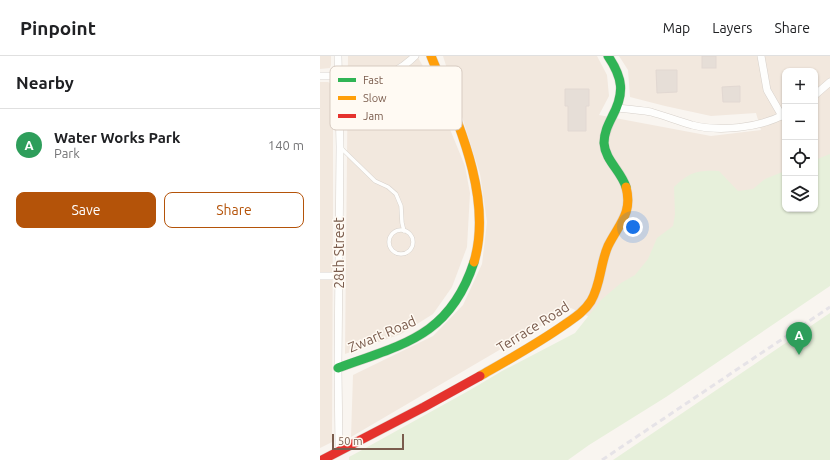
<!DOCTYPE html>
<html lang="en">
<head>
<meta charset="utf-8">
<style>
	body { margin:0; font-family:Ubuntu,sans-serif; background:#f2f2f2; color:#202124 }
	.controls { position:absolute; right:12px; top:12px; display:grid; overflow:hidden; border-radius:8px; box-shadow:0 1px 3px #0004 }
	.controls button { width:36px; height:36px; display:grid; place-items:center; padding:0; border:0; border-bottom:1px solid #e0e0e0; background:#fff; color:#202124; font:20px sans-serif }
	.scale { position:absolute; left:12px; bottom:10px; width:72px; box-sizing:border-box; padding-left:4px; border:2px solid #7a5c4d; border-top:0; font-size:11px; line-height:14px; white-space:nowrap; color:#7a5c4d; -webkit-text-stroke:3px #fffaf3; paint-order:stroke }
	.you { position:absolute; left:313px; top:171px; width:14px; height:14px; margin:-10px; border:3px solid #fff; border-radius:50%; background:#1a73e8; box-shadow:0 0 0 6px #1a73e833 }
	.badge { display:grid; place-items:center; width:26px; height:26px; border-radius:50%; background:#b45309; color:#fff; font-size:13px; font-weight:700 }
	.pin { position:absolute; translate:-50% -33px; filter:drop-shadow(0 1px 2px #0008) }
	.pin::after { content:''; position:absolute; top:21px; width:14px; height:12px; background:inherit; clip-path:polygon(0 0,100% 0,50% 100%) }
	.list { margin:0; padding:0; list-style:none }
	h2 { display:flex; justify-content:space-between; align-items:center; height:52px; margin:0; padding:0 16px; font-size:17px }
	h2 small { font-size:13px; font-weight:400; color:#757577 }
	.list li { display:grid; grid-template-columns:26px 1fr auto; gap:12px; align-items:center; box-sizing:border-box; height:72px; padding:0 16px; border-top:1px solid #e0e0e0 }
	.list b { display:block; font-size:15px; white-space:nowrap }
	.list p { margin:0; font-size:13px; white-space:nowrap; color:#757577 }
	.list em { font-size:13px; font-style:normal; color:#757577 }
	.actions { display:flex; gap:8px; padding:12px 16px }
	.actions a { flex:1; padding:9px 0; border:1px solid #b45309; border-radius:8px; text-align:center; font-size:14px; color:#b45309 }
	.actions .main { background:#b45309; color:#fff }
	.icon { flex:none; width:22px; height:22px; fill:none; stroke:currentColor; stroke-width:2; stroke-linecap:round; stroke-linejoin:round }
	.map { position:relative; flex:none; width:510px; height:404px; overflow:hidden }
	header { display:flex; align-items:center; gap:24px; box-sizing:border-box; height:56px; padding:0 20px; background:#fff; border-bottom:1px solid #e0e0e0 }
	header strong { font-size:19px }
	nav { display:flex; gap:22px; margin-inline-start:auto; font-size:14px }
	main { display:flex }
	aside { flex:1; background:#fff }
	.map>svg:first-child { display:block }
	.residential { fill:#f2e8de }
	.green { fill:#e7f0db }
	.building { fill:#e6ded7; stroke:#e2d8d2 }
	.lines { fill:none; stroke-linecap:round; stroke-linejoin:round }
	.lane-casing { stroke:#d7d1cb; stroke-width:4.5 }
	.street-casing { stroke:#d7d1cb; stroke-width:8 }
	.fast-casing { stroke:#d9d2cb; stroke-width:10 }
	.slow-casing { stroke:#d9d2cb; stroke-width:10 }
	.jam-casing { stroke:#d9d2cb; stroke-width:10 }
	.lane { stroke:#fefefd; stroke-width:3.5 }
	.street { stroke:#fefefd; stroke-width:7 }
	.fast { stroke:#30b455; stroke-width:9 }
	.slow { stroke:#ff9f0a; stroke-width:9 }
	.jam { stroke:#e5322d; stroke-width:9 }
	.rail { stroke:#e6e3e7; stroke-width:3; stroke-dasharray:6 4; stroke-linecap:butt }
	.labels { text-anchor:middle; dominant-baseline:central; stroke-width:3; stroke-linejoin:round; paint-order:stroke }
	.street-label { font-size:14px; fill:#7a5c4d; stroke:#fffaf3 }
	.key { fill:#fffaf3; stroke:#d7cbc1; stroke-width:1 }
	.key-label { font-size:11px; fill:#7a5c4d }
</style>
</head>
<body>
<header>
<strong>Pinpoint</strong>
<nav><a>Map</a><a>Layers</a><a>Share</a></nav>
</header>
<main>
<aside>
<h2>Nearby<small></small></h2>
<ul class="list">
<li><span class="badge" style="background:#2e9e5b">A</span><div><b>Water Works Park</b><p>Park</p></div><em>140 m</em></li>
</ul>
<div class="actions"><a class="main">Save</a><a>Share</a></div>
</aside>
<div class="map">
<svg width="510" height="404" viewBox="0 0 510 404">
	<rect width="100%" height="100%" fill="#f9f5f0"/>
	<g class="residential">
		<path d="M0,0H11V9L10,12L0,13Z"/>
		<path d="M28,0H97L107,17L145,110L150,137L147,191L132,231L113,258L81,278L25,298Z"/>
		<path d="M123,0H277L287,19L289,40L279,59L391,80L441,74L436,57L391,60L345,50L310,41L308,14L299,0H510V133L495,143V15H465V153L284,268L251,252L31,381L33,319L113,280L143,249L162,208L167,166L160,118Z"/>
		<path d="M0,26H8L11,28L13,56V152L12,386L0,392Z"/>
	</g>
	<g class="green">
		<path d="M510,98V230L346,341L269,389L248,404H29V401L42,394L150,334L182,315L255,277L281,244L301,227L315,219L328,203L337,182L353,170L355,158L354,131C370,116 377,114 399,115L418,135L433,133L445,123L465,115V153H495V104Z"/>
		<path d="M510,257V404H293Z"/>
	</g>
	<g class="building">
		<rect x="382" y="0" width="14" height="12"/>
		<path d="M336,14H357V36L337,37Z"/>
		<path d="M420,30V46H403L402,31Z"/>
		<path d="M245,33H269V50H266V75H248V50H245Z"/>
	</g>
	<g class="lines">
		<g class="lane-casing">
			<g id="lane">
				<path d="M21,92L55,125L68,131L76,138L81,150L82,167L84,175"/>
				<circle cx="81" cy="186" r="12"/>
			</g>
		</g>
		<g class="street-casing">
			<g id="street">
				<path d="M18,0L20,91L18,312L19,394"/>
				<path d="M441,0L447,34L462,60"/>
				<path d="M0,20H18"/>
				<path d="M18,24C28,24 38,25 47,25C63,24 84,11 95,0"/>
				<path d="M495,39L510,26"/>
				<path d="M297,52C308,53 320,54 331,56C345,60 358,65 372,69C399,76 440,72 465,58"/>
				<path d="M0,220H19"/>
			</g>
		</g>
		<g class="fast-casing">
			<g id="fast">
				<path d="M288,0C303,22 305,37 292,61C288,69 284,77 284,87C285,104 301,115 306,131"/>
				<path d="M18,312C84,288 130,280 154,206"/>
			</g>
		</g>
		<g class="slow-casing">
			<g id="slow">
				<path d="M111,0C135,60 174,140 154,206"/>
				<path d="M160,320C188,304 217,288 244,269C254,262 264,256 271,245C281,228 280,208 288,190C299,168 313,157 306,131"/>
			</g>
		</g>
		<g class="jam-casing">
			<path id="jam" d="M2,404L104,351L160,320"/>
		</g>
		<use href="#lane" class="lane"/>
		<use href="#street" class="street"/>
		<use href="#fast" class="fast"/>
		<use href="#slow" class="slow"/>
		<use href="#jam" class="jam"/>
		<path class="rail" d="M282,404L510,251"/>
	</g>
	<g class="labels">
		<g class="street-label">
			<text transform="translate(19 197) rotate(-90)">28th Street</text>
			<text transform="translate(213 271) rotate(-32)">Terrace Road</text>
			<text transform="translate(62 278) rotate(-23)">Zwart Road</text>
		</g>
	</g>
	<rect x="10" y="10" width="132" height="64" rx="6" class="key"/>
	<rect x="18" y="22" width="18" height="4" fill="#30b455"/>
	<rect x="18" y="40" width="18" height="4" fill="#ff9f0a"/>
	<rect x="18" y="58" width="18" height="4" fill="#e5322d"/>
	<g class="key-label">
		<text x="43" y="28">Fast</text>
		<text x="43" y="46">Slow</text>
		<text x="43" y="64">Jam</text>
	</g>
</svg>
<div class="controls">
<button>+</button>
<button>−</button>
<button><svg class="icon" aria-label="locate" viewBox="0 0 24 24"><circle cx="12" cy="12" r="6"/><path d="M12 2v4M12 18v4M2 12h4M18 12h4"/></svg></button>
<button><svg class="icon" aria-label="layers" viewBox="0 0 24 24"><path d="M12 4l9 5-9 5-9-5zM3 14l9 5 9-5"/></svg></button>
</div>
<div class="scale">50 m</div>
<div class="you"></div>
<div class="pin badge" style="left:479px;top:299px;background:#2e9e5b">A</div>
</div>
</main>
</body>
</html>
